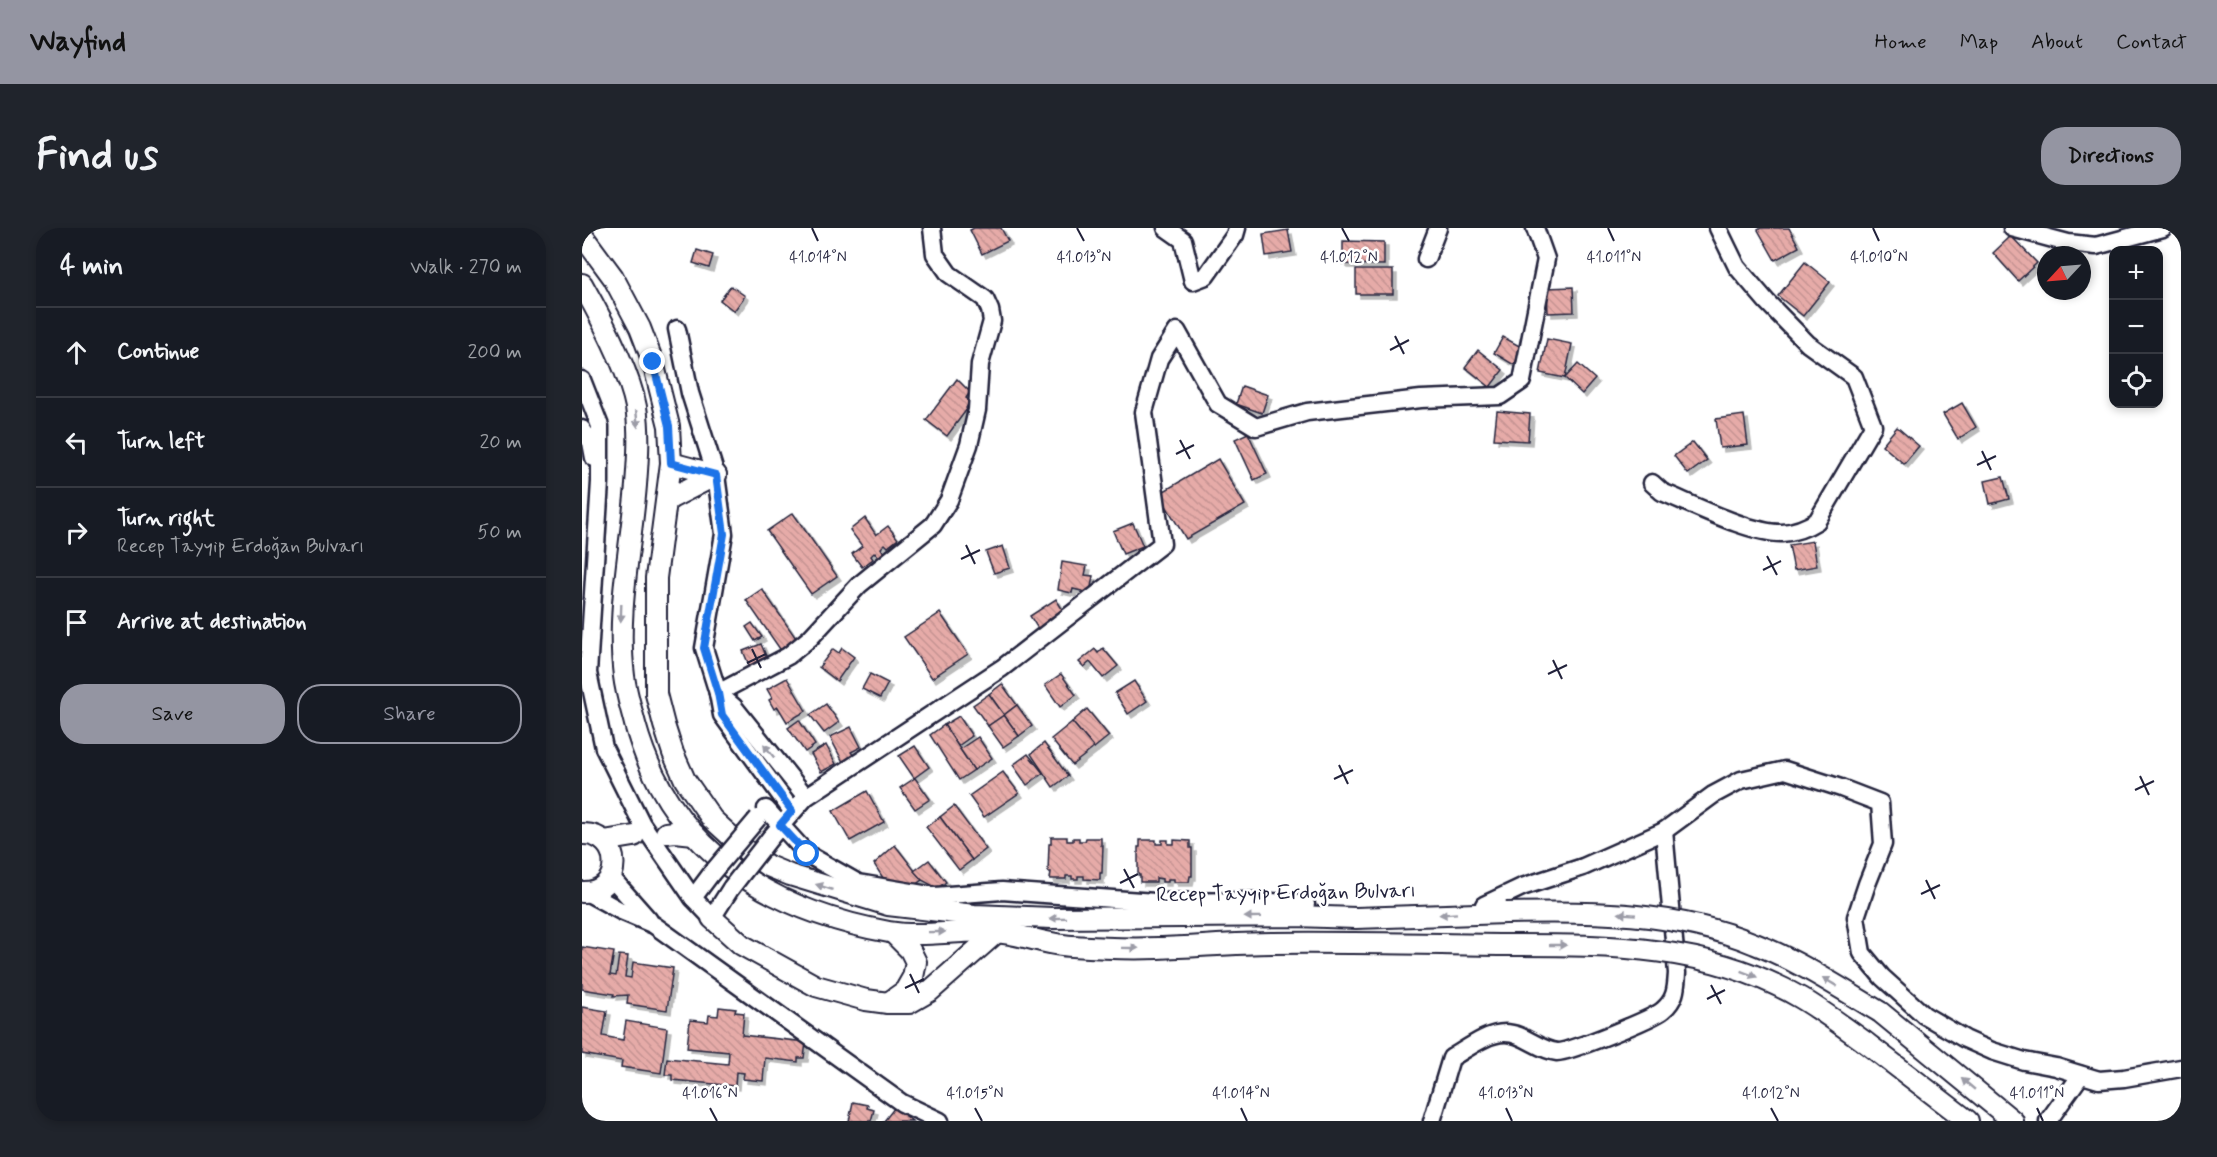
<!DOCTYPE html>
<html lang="en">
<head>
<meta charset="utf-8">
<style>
	body { margin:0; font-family:Mynerve,sans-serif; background:#20242c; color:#f1f3f6 }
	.controls { position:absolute; right:18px; top:18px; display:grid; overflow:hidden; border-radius:12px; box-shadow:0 3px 9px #0003 }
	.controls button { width:54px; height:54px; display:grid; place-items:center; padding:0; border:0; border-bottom:2px solid #363941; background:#171b24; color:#f1f3f6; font:30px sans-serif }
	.compass { position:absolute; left:1455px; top:18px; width:54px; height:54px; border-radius:50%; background:#171b24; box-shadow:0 3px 9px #0003; rotate:244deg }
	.stop { position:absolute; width:18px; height:18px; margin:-14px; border:4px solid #1a73e8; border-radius:50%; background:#fff }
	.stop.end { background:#1a73e8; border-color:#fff; box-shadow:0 2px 6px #0008 }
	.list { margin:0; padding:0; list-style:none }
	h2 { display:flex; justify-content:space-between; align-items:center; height:78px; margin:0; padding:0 24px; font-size:26px }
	h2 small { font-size:20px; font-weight:400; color:#9ea1a6 }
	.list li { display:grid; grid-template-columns:39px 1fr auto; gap:18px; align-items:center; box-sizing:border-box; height:90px; padding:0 24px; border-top:2px solid #363941 }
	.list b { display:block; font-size:22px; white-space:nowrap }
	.list p { margin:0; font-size:20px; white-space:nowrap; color:#9ea1a6 }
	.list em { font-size:20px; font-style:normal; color:#9ea1a6 }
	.actions { display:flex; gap:12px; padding:18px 24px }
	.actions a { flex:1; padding:14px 0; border:2px solid #9495a2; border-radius:24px; text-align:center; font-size:21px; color:#9495a2 }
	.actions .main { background:#9495a2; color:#111 }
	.icon { flex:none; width:33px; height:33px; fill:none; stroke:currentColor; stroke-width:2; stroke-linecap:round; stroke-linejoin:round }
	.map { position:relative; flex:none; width:1599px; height:893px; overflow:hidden; border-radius:24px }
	header { display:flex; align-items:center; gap:36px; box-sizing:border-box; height:84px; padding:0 30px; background:#9495a2; color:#111 }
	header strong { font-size:28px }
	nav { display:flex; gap:33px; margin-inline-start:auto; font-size:21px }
	.intro { display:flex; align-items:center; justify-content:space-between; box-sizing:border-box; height:144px; padding:0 36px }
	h1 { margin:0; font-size:42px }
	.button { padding:15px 27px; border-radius:24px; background:#9495a2; color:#111; font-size:21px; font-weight:700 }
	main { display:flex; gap:36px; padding:0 36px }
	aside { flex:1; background:#171b24; border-radius:24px; box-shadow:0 3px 9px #0003 }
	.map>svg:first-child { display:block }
	.building { fill:url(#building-back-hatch); stroke:#22223b; stroke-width:1.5; filter:url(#shadow) }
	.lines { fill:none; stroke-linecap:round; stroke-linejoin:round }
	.major-tunnel { stroke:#d3d3d8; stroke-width:20; stroke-dasharray:20 10; stroke-linecap:butt }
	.minor-casing { stroke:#22223b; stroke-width:21 }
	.major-casing { stroke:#22223b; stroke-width:24 }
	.minor { stroke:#fff; stroke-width:16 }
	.major { stroke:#fff; stroke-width:20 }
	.minor-bridge-casing { stroke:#22223b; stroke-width:21; stroke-linecap:butt }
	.major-bridge-casing { stroke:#22223b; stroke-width:24; stroke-linecap:butt }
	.minor-bridge { stroke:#fff; stroke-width:16 }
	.major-bridge { stroke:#fff; stroke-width:20 }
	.oneway { fill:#9c9ca7 }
	.route { stroke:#1a73e8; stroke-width:8 }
	.ticks { fill:none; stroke:#22223b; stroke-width:2 }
	.labels { text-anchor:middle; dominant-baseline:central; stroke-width:5; stroke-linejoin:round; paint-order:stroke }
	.street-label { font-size:21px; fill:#22223b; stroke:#fff }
	.ticks-label { font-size:15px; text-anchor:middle; fill:#22223b; stroke:#fff; stroke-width:5; stroke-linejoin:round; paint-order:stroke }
</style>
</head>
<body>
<header>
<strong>Wayfind</strong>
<nav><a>Home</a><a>Map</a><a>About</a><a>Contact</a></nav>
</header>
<div class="intro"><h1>Find us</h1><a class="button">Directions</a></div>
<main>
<aside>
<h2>4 min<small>Walk · 270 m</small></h2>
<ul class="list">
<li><svg class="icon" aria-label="ahead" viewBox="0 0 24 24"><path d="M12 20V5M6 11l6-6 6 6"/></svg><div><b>Continue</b></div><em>200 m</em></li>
<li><svg class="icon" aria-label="left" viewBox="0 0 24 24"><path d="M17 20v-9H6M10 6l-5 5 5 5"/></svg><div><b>Turn left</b></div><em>20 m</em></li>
<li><svg class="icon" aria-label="right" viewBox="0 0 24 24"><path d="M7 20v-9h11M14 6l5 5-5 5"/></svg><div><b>Turn right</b><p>Recep Tayyip Erdoğan Bulvarı</p></div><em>50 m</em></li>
<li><svg class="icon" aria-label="arrive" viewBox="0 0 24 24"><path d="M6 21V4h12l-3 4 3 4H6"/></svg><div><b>Arrive at destination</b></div></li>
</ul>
<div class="actions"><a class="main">Save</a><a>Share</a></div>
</aside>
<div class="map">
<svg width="1599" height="893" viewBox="0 0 1599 893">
	<defs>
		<pattern id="building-back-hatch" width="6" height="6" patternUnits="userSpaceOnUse" patternTransform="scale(1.5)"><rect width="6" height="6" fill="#e6aba8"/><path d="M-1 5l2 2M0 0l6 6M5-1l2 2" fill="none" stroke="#c59392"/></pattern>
		<filter id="shadow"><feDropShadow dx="4" dy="4" stdDeviation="0" flood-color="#0004"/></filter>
	</defs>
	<rect width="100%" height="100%" fill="#fff"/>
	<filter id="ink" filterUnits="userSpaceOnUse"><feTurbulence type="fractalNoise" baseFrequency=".0167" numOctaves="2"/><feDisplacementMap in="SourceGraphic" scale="12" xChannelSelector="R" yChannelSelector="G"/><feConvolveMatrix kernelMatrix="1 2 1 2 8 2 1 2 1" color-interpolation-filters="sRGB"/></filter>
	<g filter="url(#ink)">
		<g class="building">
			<path d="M392,0H419L426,13L400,26L388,2Z"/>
			<path d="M1179,0H1207L1217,19L1193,32L1176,2Z"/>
			<path d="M706,2L710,24L684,28L681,6Z"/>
			<path d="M1429,8L1455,35L1436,53L1411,25Z"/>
			<path d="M761,13L802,14V37L761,36Z"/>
			<path d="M115,22L131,27L127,40L111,35Z"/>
			<path d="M1223,34L1248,54L1221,88L1196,68Z"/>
			<rect x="774" y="42" width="37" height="24"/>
			<path d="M149,58L163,68L152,83L138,72Z"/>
			<path d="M991,59L992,84L966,85L965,60Z"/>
			<path d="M921,109L941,120L932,137L912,125Z"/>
			<path d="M965,111L990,116L983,150L958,145Z"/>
			<path d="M896,122L921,142L908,159L883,139Z"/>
			<path d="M996,136L1013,151L1000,166L983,150Z"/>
			<path d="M375,151L388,164L384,170L388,173L384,180L385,181L365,208L344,192Z"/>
			<path d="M660,158L686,167L680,185L654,176Z"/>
			<path d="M1380,175L1394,199L1376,211L1361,186Z"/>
			<path d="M915,183L948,186L946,213L912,211Z"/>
			<path d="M1162,187L1166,217L1138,220L1134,191Z"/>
			<path d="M1315,199L1337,218L1322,236L1300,217Z"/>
			<path d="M666,205L685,246L672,252L653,211Z"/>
			<path d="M1111,214L1125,232L1106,246L1092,228Z"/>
			<path d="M636,231L663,277L604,311L577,266Z"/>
			<path d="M1421,249L1427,271L1408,276L1403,253Z"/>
			<path d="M211,285L255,348L229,366L185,303Z"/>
			<path d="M283,290L294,307L306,298L316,311L306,319L303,316L299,320L302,325L297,329L293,324L289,328L291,331L280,339L270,326L280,318L268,302Z"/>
			<path d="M551,295L561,318L541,326L531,303Z"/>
			<path d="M1231,313L1235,338L1212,342L1207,317Z"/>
			<path d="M421,318L428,340L412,345L404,324Z"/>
			<path d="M480,334L505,338L503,347L511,348L508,365L491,361L490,365L476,362Z"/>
			<path d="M180,361L216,413L200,424L164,372Z"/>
			<path d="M474,371L484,387L458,404L448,388Z"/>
			<path d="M358,385L386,426L350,450L322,409Z"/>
			<path d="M170,395L180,409L173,413L164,399Z"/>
			<path d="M179,416L188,437L170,444L161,423Z"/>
			<path d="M260,420L272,429L255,453L237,439L251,421L257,425Z"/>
			<path d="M521,420L536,438L521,450L508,434L502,439L497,434L513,421L516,425Z"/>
			<path d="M288,446L306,455L298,470L280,461Z"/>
			<path d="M479,446L494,467L478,479L463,457Z"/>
			<path d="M205,450L224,483L205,494L196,479L192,481L187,472L190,470L185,461Z"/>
			<path d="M552,453L565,473L546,486L533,465Z"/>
			<path d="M420,456L435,477L422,487L407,466Z"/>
			<path d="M407,466L422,487L406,498L391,477Z"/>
			<path d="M244,476L257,494L242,505L228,487Z"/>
			<path d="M435,477L450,498L437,508L422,487Z"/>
			<path d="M505,481L527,508L512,520L490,494Z"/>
			<path d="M422,487L437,508L421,519L406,498Z"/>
			<path d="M377,488L390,508L376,518L362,497Z"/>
			<path d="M217,492L233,517L223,524L206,500Z"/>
			<path d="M490,494L512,520L490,537L469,511Z"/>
			<path d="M362,497L392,542L377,552L348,507Z"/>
			<path d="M269,499L279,519L269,524L272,528L261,534L248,509Z"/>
			<path d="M396,509L410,530L392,542L378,521Z"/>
			<path d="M462,515L486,548L471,559L449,526Z"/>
			<path d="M244,517L254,536L239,544L229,526Z"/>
			<path d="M333,518L347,539L332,550L317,528Z"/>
			<path d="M446,526L461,545L445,557L431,537Z"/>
			<path d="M421,544L437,565L402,589L387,568Z"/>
			<path d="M333,550L348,571L333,581L318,560Z"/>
			<path d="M285,563L302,594L268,613L251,583Z"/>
			<path d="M372,578L404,621L390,632L358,589Z"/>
			<path d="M358,589L390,632L377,642L344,599Z"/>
			<path d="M469,609H485V613H491V610H497V613H503L504,610H519V617H521L520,645H518V652L502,651V648H496V651H490V648H484V651H468L469,644H466L467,616H469Z"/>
			<path d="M558,612H574V616H580V612H586V616H592V612L608,613V620H610V648H608L607,654H592V651H586V654H580V651L574,650V654H558V647H556V619H558Z"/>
			<path d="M313,617L340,652L334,656L310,655L301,650L292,636Z"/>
			<path d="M347,632L364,654L355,660L340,652L332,643Z"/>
			<path d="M0,719L32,724L28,747L34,748L37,727L46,728L43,749L49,750L51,734L91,740L85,782L45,776L46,767L31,768L32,766L0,761Z"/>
			<path d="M0,779L25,783L21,808L41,812L44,793L85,800L79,845L39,839L40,833L0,826Z"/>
			<path d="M137,779L154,781L153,784L162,785L160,807L224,814L222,830H216V834L183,830L181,853L161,851L162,845L154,844L153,858L90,852V847H83L85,830L146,836L147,824L105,820L108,792L126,794L127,787L136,788Z"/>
			<path d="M271,874L286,877L285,880L292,882L289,893H267Z"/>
			<path d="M313,879L330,893H302Z"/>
		</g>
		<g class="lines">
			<path class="major-tunnel" d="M52,608L77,594"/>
			<g class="minor-casing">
				<g id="minor">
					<path d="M584,0L601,12L611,53L624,48L653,7L655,0"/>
					<path d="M1430,0L1486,15L1514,18L1581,0"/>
					<path d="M844,31L856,0"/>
					<path d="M95,101L108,165L134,247L142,306L122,420L136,465L140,487L210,583"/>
					<path d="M0,152L18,198V254L6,445L22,520L60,596L111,670L130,690L149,660"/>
					<path d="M0,201L9,214L12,230"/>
					<path d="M1070,255L1080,264C1110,276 1169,306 1200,305C1213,304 1224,300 1235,293L1291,198L1272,149L1226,116L1185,74L1155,39L1136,0"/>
					<path d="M136,465L206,428L228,410L277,357L351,297L367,272L387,217L395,182L398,136L410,93L408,82L403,71L367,46L353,26L350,0"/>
					<path d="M136,465L152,479L224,569"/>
					<path d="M184,581L225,626L276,655L353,668L420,663L573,674L674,673L724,676"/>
					<path d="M188,610L224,569L420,440L580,316L562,184L577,131L595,103L636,176L674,199L725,184L839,171L918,168L940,153L964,31L953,0"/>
					<path d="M29,649L67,692"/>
					<path d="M6,665L39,683L72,697L320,875L358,893"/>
					<path d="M111,670L129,646"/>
					<path d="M902,677L940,659L1001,639L1082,603L1131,567L1159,552L1203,542L1259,560L1298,575L1301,616L1285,656L1274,689L1280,725L1300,749L1342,787L1383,811L1410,823L1442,833L1474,839L1517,852L1542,850L1599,840"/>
					<path d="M850,893L869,830C885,821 904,805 923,805C942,805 956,822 975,824C986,825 1072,790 1081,782C1094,771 1094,760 1095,745L1082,603"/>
					<path d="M1466,893L1499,847"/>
				</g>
			</g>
			<g class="major-casing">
				<g id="major">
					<path d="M0,7L31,49L58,100L71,134L87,198L89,235L74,350V466L82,497L91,525L103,552L130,591L167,625L186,638L208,647L306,677L392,687L470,690L713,688L774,690L924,685"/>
					<path d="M0,56C18,88 47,143 54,179C58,205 56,231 54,257C49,321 34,384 42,448C44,465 49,480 53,496C87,621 186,682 307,704C342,710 379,701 414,704C440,706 465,717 490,718C519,720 548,721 576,720C614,719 652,715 690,715C765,714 841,716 917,717"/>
					<path d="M89,235L134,247"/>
					<path d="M85,272L134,247"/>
					<path d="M84,605L93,604L112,606"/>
					<path d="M0,606C42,605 42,666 0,664"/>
					<path d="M22,613L52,608"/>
					<path d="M130,690L160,717L234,758L284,772L306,775H327L348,763L415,704"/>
					<path d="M306,775L323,763L331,749L334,734L328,722L311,705"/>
					<path d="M1298,784L1431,893"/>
					<path d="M1283,814L1386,893"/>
				</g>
			</g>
			<use href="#minor" class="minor"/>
			<use href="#major" class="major"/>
			<g class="minor-bridge-casing">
				<g id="minor-bridge">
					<path d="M129,646L176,590"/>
					<path d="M149,660L188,610"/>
				</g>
			</g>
			<g class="major-bridge-casing">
				<g id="major-bridge">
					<path d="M924,685C1008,683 1094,683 1173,716C1217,733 1258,760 1298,784"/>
					<path d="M917,717C1022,717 1125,715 1219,770C1241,783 1262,799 1283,814"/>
				</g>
			</g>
			<use href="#minor-bridge" class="minor-bridge"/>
			<use href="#major-bridge" class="major-bridge"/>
		</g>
		<defs><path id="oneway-solid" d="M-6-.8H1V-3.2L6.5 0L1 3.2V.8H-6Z" transform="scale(1.5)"/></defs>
		<g class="oneway">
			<use href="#oneway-solid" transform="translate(55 191) rotate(84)"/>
			<use href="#oneway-solid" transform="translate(39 385) rotate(92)"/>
			<use href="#oneway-solid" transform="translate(187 523) rotate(-128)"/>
			<use href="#oneway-solid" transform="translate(242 659) rotate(-162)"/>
			<use href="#oneway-solid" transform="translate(866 686) rotate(176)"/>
			<use href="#oneway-solid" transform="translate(1045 686) rotate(-176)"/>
			<use href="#oneway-solid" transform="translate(671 689) rotate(179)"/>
			<use href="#oneway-solid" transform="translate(476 690) rotate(179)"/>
			<use href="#oneway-solid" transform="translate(355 704) rotate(-1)"/>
			<use href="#oneway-solid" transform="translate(976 717)"/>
			<use href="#oneway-solid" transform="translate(548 720) rotate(1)"/>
			<use href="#oneway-solid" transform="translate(1167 746) rotate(21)"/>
			<use href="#oneway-solid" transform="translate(1248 754) rotate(-149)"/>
			<use href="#oneway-solid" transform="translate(1386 856) rotate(-140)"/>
		</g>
	</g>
	<g class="lines" filter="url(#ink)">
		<path class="route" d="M71,134L87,198L89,235L134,247L142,306L122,420L136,465L140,487L210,583L198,597L225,626"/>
	</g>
	<path class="ticks" d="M230,0L236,13M495,0L502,13M760,0L767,13M1026,0L1032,13M1291,0L1297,13M813,108L822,126M808,122L827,112M598,212L608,231M1400,223L1409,242M594,226L612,217M1395,237L1414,228M384,317L393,336M1185,328L1195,347M379,331L398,322M1181,342L1199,333M170,421L179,440M971,432L980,451M165,435L184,426M966,446L985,437M757,537L766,556M1558,548L1567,567M752,551L771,542M1553,562L1572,553M542,641L552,660M1344,652L1353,671M538,655L556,646M1339,666L1358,657M328,746L337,765M1129,757L1139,776M323,760L342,751M1125,771L1143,762M128,880L135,893M393,880L400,893M659,880L665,893M924,880L930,893M1189,880L1196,893M1455,880L1461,893"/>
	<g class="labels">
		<g class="street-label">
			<text transform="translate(704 665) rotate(-1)">Recep Tayyip Erdoğan Bulvarı</text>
		</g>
	</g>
	<g class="ticks-label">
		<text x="1032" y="34">41.011°N</text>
		<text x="1297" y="34">41.010°N</text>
		<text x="236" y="34">41.014°N</text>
		<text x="502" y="34">41.013°N</text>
		<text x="767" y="34">41.012°N</text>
		<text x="128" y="870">41.016°N</text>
		<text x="393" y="870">41.015°N</text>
		<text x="659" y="870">41.014°N</text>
		<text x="924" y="870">41.013°N</text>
		<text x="1189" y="870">41.012°N</text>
		<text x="1455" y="870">41.011°N</text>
	</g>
</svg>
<div class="controls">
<button>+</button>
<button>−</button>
<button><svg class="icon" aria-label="locate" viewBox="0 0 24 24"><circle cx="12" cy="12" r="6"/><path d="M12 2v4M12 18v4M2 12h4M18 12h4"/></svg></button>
</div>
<svg class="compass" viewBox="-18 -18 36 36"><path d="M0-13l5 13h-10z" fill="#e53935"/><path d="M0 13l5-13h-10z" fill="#9ea1a6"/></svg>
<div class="stop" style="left:225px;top:626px"></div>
<div class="stop end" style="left:71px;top:134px"></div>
</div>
</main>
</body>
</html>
